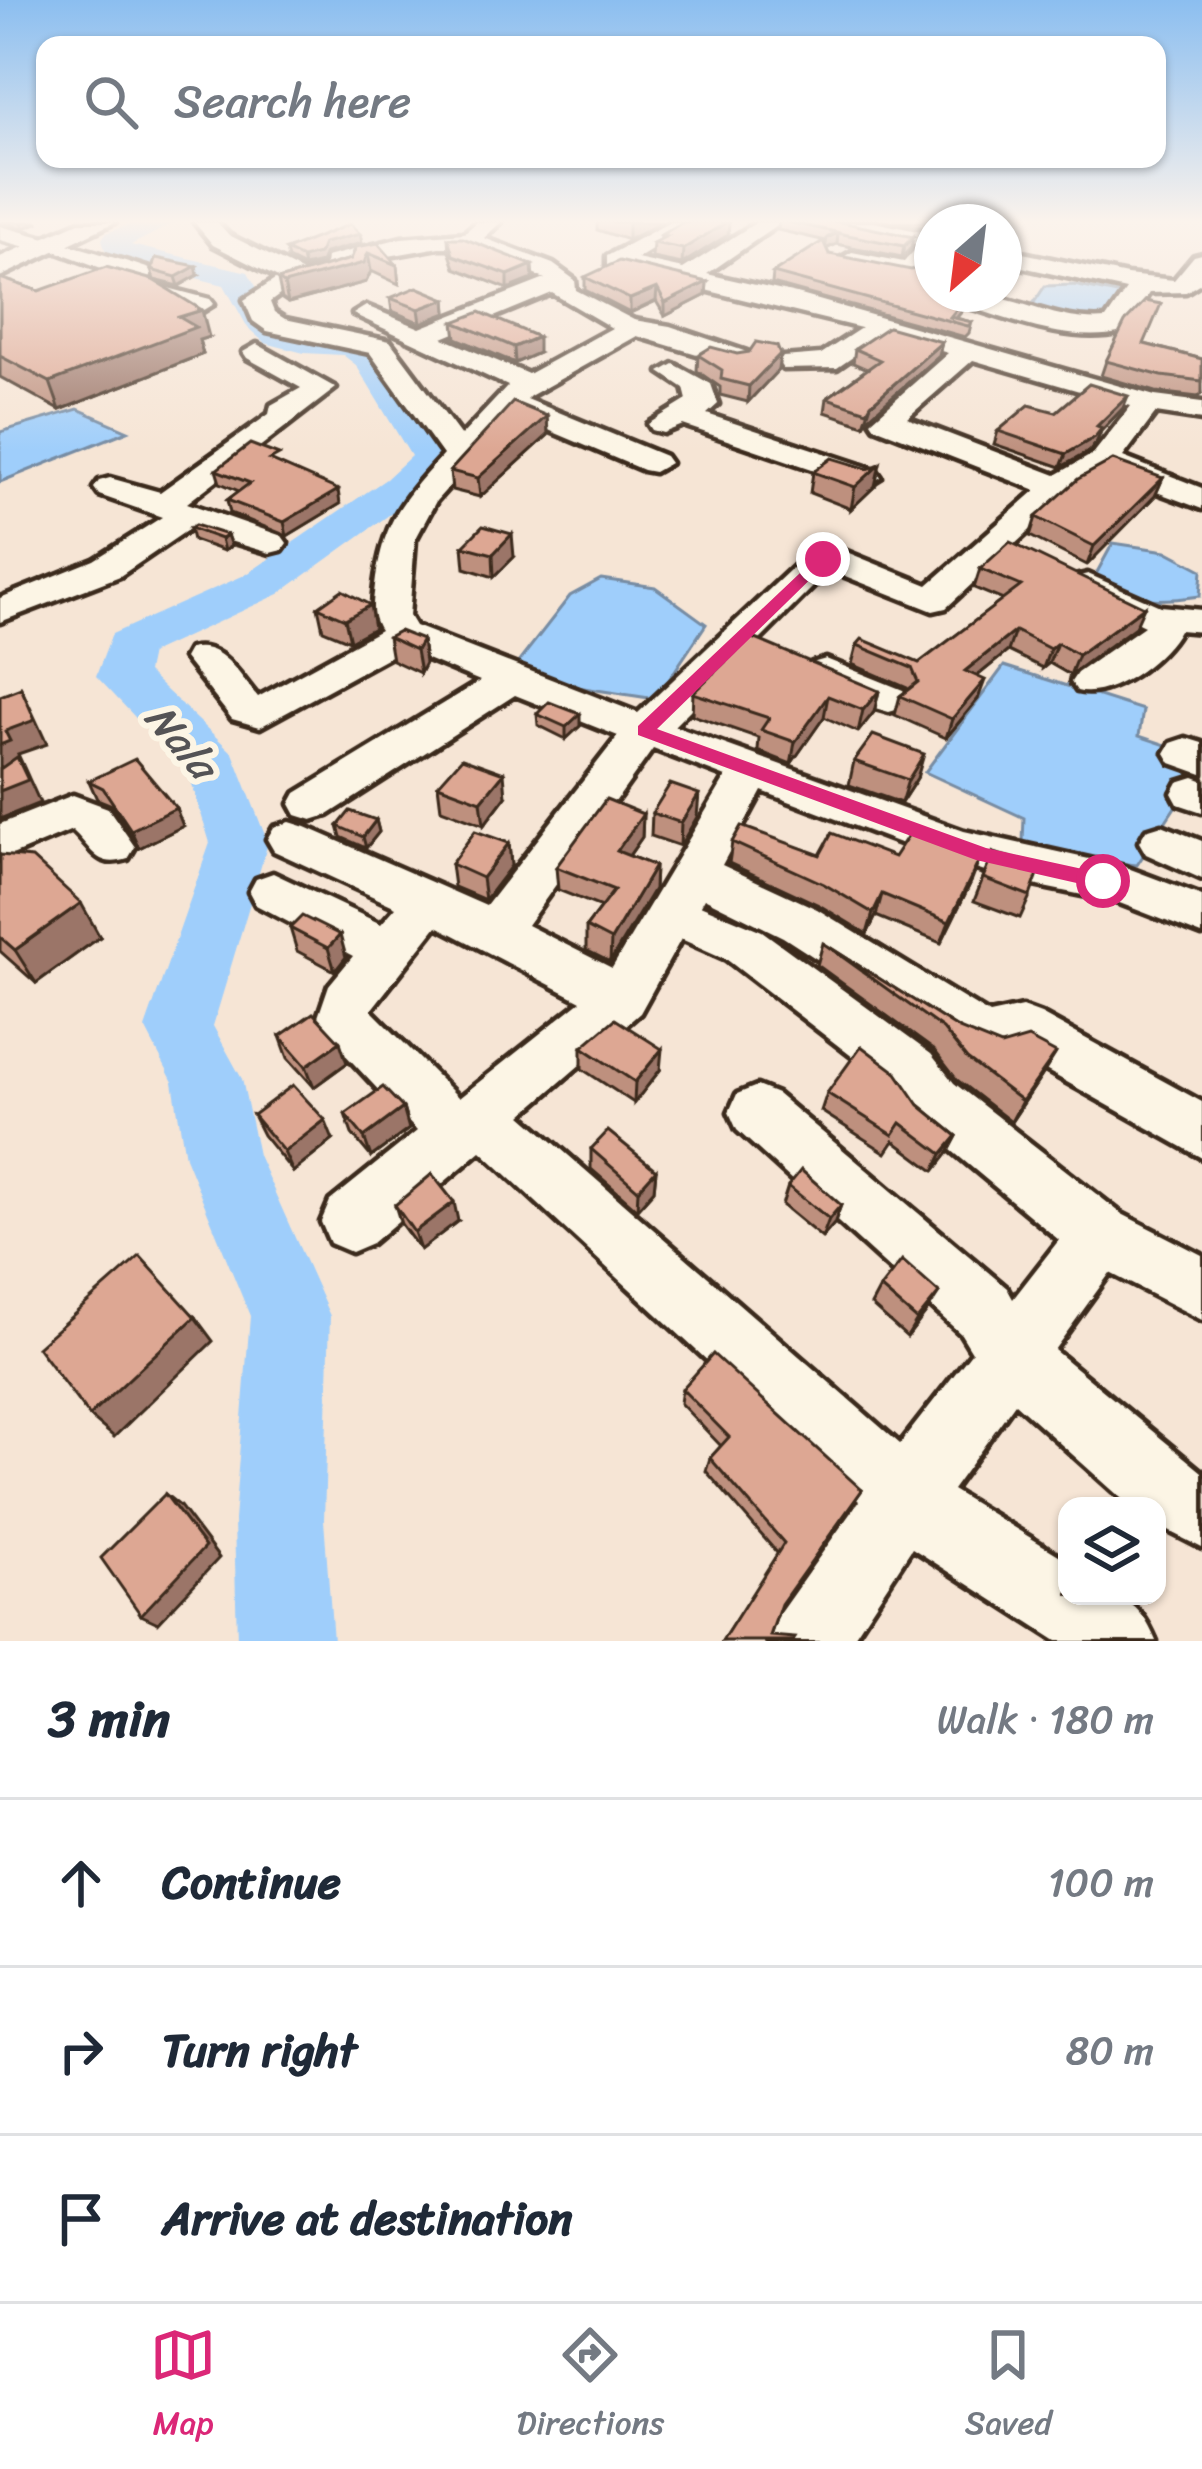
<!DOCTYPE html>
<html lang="en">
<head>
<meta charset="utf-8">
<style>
	body { margin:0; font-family:Sriracha,sans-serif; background:#f2f2f3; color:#1f2937 }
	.controls { position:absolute; right:36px; bottom:36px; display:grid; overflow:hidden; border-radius:24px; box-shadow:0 3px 9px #0004 }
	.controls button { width:108px; height:108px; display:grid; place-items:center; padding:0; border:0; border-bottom:3px solid #e0e1e3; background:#fff; color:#1f2937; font:60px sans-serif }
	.compass { position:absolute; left:914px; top:204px; width:108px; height:108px; border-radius:50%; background:#fff; box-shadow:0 3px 9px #0004; rotate:208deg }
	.stop { position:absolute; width:36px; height:36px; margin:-27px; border:9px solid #db2777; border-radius:50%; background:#fff }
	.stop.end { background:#db2777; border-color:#fff; box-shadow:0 3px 12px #0008 }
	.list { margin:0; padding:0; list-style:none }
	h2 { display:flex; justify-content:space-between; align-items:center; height:156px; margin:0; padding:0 48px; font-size:51px }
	h2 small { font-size:39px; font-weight:400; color:#747a83 }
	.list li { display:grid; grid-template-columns:78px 1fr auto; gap:36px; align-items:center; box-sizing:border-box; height:168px; padding:0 48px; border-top:3px solid #e0e1e3 }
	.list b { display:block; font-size:45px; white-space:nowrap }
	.list em { font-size:39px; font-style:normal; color:#747a83 }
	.icon { flex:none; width:66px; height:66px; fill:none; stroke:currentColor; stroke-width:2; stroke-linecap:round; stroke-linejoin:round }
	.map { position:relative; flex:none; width:1202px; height:1641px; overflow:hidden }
	.search { position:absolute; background:#fff; box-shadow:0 3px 9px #0004; left:36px; right:36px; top:36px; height:132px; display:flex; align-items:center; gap:30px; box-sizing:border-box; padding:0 42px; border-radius:24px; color:#747a83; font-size:45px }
	.sheet { height:660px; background:#fff }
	nav { display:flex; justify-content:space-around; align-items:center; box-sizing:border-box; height:168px; border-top:3px solid #e0e1e3; background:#fff; font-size:33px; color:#747a83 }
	nav a { display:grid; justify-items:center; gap:6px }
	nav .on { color:#db2777 }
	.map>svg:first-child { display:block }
	.water { fill:#9fcefb; stroke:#778ca3; stroke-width:3 }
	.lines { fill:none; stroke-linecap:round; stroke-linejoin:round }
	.river { fill:#9fcefb; fill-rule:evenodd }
	.minor-casing { stroke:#3b2a1e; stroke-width:9 }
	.major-casing { stroke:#3b2a1e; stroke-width:9 }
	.minor { fill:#fcf5e5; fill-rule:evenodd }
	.major { fill:#fcf5e5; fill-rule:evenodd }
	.wall { fill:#be907e; stroke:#3b2a1e; stroke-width:3 }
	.shaded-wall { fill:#9b7567; stroke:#3b2a1e; stroke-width:3 }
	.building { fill:#dda793; stroke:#3b2a1e; stroke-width:3 }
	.route { fill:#db2777 }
	.labels { text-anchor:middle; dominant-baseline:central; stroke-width:12; stroke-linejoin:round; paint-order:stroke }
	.water-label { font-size:42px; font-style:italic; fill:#545355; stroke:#fcf5e5 }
</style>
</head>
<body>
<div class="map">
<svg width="1202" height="1641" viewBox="0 0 1202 1641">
	<rect width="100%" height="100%" fill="#f6e5d5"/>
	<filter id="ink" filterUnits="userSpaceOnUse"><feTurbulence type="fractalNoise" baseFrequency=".00833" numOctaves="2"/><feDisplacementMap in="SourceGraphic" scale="24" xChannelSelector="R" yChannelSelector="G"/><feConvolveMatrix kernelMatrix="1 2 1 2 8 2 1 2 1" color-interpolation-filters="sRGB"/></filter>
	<g filter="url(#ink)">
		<g class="water">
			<path d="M1074,285L1127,296L1103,325L1029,310L1045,286Z"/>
			<path d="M78,409L128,431L0,482V432Z"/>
			<path d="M1113,543L1166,551L1202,570L1200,596C1158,602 1129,604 1095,576Z"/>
			<path d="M601,579L655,587L706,624L656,699L577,687L517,664L570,596Z"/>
			<path d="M1004,666L1143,710L1139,736L1202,757V766L1137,865L1076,859L1023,842L1024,818L925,772Z"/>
		</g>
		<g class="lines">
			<path class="river" d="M137,222H176L131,245L248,272L272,315L289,329L351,336L381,350L418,400L452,458L414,497L279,594L151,653L147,672L233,753L268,843L213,1026L242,1079L258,1155L330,1316L324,1520L333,1641H237L234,1520L250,1316L185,1157L173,1082L145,1028L210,843L189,774L96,676L112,634L247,574L386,479L411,456L356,365L343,355L304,353L265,343L248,328L224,285L107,256L102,239L106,233Z"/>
			<g class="minor-casing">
				<g id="minor">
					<path d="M194,222H217L229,235L303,272L325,267L326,257L401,238L464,233L477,222H501L484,238L553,264L575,280L576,290L634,320L670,326L747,352L751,358L747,364L737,366L637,336L530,396L527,399L665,456L670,463L654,472L643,470L513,415L436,501L415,540L409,616L415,626L638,713L808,553L832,548L844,551L928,585L1036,490L875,427L871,421L948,353L885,335L837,368L783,369L779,363L783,357L821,354L861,328L607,266V256L670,222H697L637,259L683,269L757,222H782L707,274L801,295L1155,396L1202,402V420L1156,413L1123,457L1202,488V509L1106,473L1069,494L946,608L933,611L830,570L674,726L964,831L1125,867L1202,896V935L1117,902L1014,881L937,857L762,791L722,865L817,909L989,1014L1022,1007L1041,1014L1202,1102V1158L1017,1054L992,1063L951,1046L783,937L704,898L700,905L762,931L931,1054L954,1083L1122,1214L1202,1255V1320L1110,1273L1054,1350L1202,1472V1548L1157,1525V1506H1130L1015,1403L952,1490L1067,1560V1596C1116,1596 1135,1591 1156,1641H1057L912,1548L851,1641H768L779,1614L859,1501L481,1151L372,1243L351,1252L330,1243L321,1222L330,1201L417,1131L325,1033L318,1017L329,985L353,956L256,905L249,892L256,879L273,873L381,924L396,907L274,851L267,839L274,827L290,822L306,827L486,906L618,736L515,695L328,815L312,820L296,815L290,804L296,793L480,681L403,649L260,727L232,719L184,658L189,649C222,641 238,674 258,697L380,630C370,614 373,603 375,585C383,522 401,501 443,455L370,353L267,331L253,321L244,300L278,278L213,245ZM439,247H465L545,279L420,328L366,306L353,314L508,386L461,436L390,341L285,319L274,312L270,302L285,291L353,274L355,262ZM552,293L612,328L528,374L443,338ZM973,360L1131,406L1093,454L1056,475L907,418ZM653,749L726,777L612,968L527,925ZM437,926L581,1001L459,1098L371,1010ZM681,939L726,959L893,1088L914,1119L1059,1240L1013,1299L1007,1288L777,1094L757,1086L737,1094L729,1112L737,1130L961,1334L972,1352L900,1444L522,1115L640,1013Z"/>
					<path d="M835,222H874L932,234C932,253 932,272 910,277L844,264L840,259L852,252L904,262L919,245L838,227Z"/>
					<path d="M0,226C50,239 98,252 150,269L153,274L145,282L210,299L214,304L201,312L117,290L114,285L123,276L42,246L33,249L0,240Z"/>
					<path d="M1004,249L1127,275L1174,280L1194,256L1202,254V282L1186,292L1149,293L1123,332C1064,346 999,314 942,299L939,294C952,294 966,292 979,294C1022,299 1060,323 1106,319L1126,290L1004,263Z"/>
					<path d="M257,344L336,388L187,503L282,536L287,543L282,550L270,553L189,529L120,576L0,622V598L94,560L162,517L99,495L94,488L99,481L110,478L160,492L269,414L271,405L301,388L247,358L243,352Z"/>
					<path d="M674,364L711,384L718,404L707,414L876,470L881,477L865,487L683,425L663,433L652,430L648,424L687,400L684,388L660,372Z"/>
					<path d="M1088,574L1160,606L1202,610V632L1179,630C1164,659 1110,700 1077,691L1071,682L1077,673L1144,626L1075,593L1070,585L1075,577Z"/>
					<path d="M826,659L903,690L909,699L903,708L889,712L875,708L812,681L806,672L812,663Z"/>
					<path d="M1186,738L1202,743V774L1171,763L1165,753L1171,743Z"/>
					<path d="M1194,777L1202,780V812L1178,804L1172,793L1178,782Z"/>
					<path d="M73,795L108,808L135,847L128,859C96,869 93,849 72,830L0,860V824Z"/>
					<path d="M1162,825L1202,841V879L1146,854L1139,842L1146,830Z"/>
				</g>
			</g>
			<g class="major-casing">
				<path id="major" d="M79,222H115L0,277V257Z"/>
			</g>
			<use href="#minor" class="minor"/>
			<use href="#major" class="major"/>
		</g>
		<g class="wall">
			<path d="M0,222H39L24,228Z"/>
			<path d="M597,222H662L628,240L597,230Z"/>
			<path d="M683,222H729L728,235L682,264L652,258L653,243L661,239V235Z"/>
			<path d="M779,222H841L911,248L902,257L837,244L826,249L829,254L932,294L965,299L963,310L956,318L972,322L969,333L965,337L772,284L773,273L826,247V241L778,230Z"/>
			<path d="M894,222H955H932V229Z"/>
			<path d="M448,238L533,279L508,289L455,268L449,251Z"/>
			<path d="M362,243L325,253L321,263L304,267L288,259L286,250Z"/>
			<path d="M356,247L397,265L399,284L371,271L366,282L288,303L282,299L278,280L351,259Z"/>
			<path d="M151,270L198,275L179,286L154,280Z"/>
			<path d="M585,277L707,282L706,295L665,316L656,301L630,313L585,290Z"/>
			<path d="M0,278L39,291L209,337L199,340L203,354L60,410L0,377Z"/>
			<path d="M390,298L446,299L447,313L421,323L392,311Z"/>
			<path d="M454,322L538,353L515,363L456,338Z"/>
			<path d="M942,342L939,355L868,418L864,425L825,412L827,398L867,369L853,363L855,349Z"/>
			<path d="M1145,344L1202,359V393L1198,397L1156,392L1101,376L1106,361Z"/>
			<path d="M780,354L778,370L748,402L720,395V387L697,371L698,355Z"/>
			<path d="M1123,408L1101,431L1097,441L1090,451L1061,467L994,444L998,431L1056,412Z"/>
			<path d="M547,416L548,435L480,497L452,490L450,471Z"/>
			<path d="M282,466L340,504L287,536L230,513L227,500L239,491L220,483L216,470Z"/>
			<path d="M813,472L875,486L851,509L810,493Z"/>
			<path d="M1163,478L1155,496L1087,565L1030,536L1036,517Z"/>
			<path d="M190,528L227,535L231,546L224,551L193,540Z"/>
			<path d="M463,546L514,557L494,577L465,568Z"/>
			<path d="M980,569L1135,627L1070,675L1049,663L1043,668L1008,651L977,676L978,699L946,738L895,715L900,696L908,690L907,688L852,664L857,645L919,663L1003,600L974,588Z"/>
			<path d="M318,607L374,628L350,641L323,630Z"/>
			<path d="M388,637L422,640L425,663L420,673L392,660Z"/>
			<path d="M879,691L874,712L858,732L824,717L791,764L758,751L759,738L692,715L693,693Z"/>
			<path d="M537,714L580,726L566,739L538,725Z"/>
			<path d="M854,761L917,778L901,803L849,785Z"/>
			<path d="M89,781L183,826L139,848L112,805L97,799Z"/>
			<path d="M438,785L506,796L484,825L441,809Z"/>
			<path d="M652,813L697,817L680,846L651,836Z"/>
			<path d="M643,814L642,837L629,856L655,866L654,889L610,962L586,950V927L601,907L558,890L556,867Z"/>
			<path d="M376,820L379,832L366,848L341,837L338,826Z"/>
			<path d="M732,842L820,855L894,857L971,882L941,943L876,916L867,934L819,905L729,863Z"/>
			<path d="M509,843L511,866L485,900L454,887L451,864Z"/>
			<path d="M993,853L1030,896L1020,918L974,901Z"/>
			<path d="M0,855L100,937L36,983L0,951Z"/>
			<path d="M290,928L346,957L335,971L297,951Z"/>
			<path d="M823,943L959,1029L1043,1074L1011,1122L957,1080L934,1050L817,965Z"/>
			<path d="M280,1036L347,1063L314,1087L288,1058Z"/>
			<path d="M582,1047L660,1070L634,1103L582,1069Z"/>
			<path d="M827,1093L919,1105L957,1136L948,1153L934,1171L894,1141L886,1153L821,1111Z"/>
			<path d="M403,1108L409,1129L371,1157L352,1134L345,1114Z"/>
			<path d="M253,1115L333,1140L293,1172L263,1135Z"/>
			<path d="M591,1149L656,1170L654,1190L637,1209L591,1169Z"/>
			<path d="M788,1186L841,1205L834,1224L822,1238L782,1205Z"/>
			<path d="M395,1205L458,1221L420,1250L401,1224Z"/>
			<path d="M880,1288L928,1310L907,1337L871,1305Z"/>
			<path d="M682,1389L862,1490L781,1604L770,1636L722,1641L778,1554L706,1471L710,1458L721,1446L680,1403Z"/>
		</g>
		<g class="shaded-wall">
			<path d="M22,222H39L24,228Z"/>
			<path d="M628,222H662L628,240Z"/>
			<path d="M727,222H729L728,235L682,264L683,249Z"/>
			<path d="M838,233L837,244L825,249L827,238Z"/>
			<path d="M360,234L362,243L325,253L321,263L304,267L302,258L323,243Z"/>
			<path d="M913,237L911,248L902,257L904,246Z"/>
			<path d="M368,253L371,271L366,282L288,303L284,284Z"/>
			<path d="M532,265L533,279L508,289V275Z"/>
			<path d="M196,266L198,275L179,286L176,277Z"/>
			<path d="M707,282L706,295L665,316V303Z"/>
			<path d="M657,288L656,301L630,313V299Z"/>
			<path d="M446,299L447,313L421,323L419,309Z"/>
			<path d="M965,299L963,310L953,322L950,317Z"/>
			<path d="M202,310L209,337L199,340L203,354L60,410L50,382L179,317Z"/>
			<path d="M538,337V353L515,363L514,347Z"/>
			<path d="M942,342L939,355L868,418L864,425L871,404Z"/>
			<path d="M780,354L778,370L748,402L749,386Z"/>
			<path d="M1128,396L1123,408L1101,431L1097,441L1090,451L1061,467L1066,454L1097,426Z"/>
			<path d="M547,416L548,435L480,497L478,478Z"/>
			<path d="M880,464L875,486L851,509L855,487Z"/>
			<path d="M1163,478L1155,496L1087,565L1094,546Z"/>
			<path d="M338,490L340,504L287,536L284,522Z"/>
			<path d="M512,534L514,557L494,577L493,554Z"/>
			<path d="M227,535L231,546L224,551L221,539Z"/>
			<path d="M370,605L374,628L350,641L345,619Z"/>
			<path d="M1144,607L1135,627L1070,675L1078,655Z"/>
			<path d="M1015,631L1008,651L959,691L965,671Z"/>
			<path d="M422,640L425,663L420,673L416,650Z"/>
			<path d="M1057,643L1049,663L1043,668L1050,649Z"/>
			<path d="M985,680L978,699L946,738L952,719Z"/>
			<path d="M21,688L47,744L18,754L40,803L0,819V745Z"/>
			<path d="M879,691L874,712L858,732L863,710Z"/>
			<path d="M828,696L824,717L791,764L795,742Z"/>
			<path d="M580,714V726L566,739V727Z"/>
			<path d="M924,754L917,778L901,803L908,780Z"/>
			<path d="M504,773L506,796L484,825L481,801Z"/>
			<path d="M699,794L697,817L680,846L681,823Z"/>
			<path d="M176,808L183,826L139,848L131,830Z"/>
			<path d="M643,814L642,837L616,874L617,851Z"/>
			<path d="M376,820L379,832L366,848L363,837Z"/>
			<path d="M509,843L511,866L485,900L482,878Z"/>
			<path d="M979,861L971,882L941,943L949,922Z"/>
			<path d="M655,866L654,889L610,962L611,940Z"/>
			<path d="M882,894L876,916L867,934L873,913Z"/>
			<path d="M81,903L100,937L36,983L15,950Z"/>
			<path d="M340,935L346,957L335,971L328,948Z"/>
			<path d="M340,1042L347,1063L314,1087L306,1066Z"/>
			<path d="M662,1049L660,1070L634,1103L635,1082Z"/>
			<path d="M1056,1053L1043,1074L1011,1122L1022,1101Z"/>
			<path d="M403,1108L409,1129L371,1157L364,1137Z"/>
			<path d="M325,1120L333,1140L293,1172L284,1152Z"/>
			<path d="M957,1136L948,1153L934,1171L942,1154Z"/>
			<path d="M656,1170L654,1190L637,1209L638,1190Z"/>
			<path d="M454,1202L458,1221L420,1250L414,1232Z"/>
			<path d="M841,1205L834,1224L822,1238L829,1219Z"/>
			<path d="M939,1293L928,1310L907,1337L917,1320Z"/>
			<path d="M195,1317L213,1341L114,1437L89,1416Z"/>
			<path d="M165,1494L180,1506L219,1558L158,1623L141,1615Z"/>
		</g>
		<g class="building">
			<path d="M683,222H727L683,249L653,243L667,236L661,235Z"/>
			<path d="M787,222H841L913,237L904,246L838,233L827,238L836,232Z"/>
			<path d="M350,224L360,234L323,243L319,254L302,258L286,250Z"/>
			<path d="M448,238H463L532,265L508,275L453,255Z"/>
			<path d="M823,241L829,254L911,270L928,263L932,254V294H950L965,299L950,317L972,322L968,326L773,273Z"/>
			<path d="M378,243L397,265L368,253L364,263L284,284L278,280L351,259L356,247Z"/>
			<path d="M156,258L196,266L176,277L151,270Z"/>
			<path d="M619,261L707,282L665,303L657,288L630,299L585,277Z"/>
			<path d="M106,267L153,280L202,310L179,317L196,327L50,382L0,356V278L39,291Z"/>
			<path d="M417,287L446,299L419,309L390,298Z"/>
			<path d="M1145,301L1161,304L1144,344L1202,359V381L1162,376L1106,361L1125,322Z"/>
			<path d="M480,312L538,337L514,347L454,322Z"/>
			<path d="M888,327L942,342L871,404L867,411L827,398L880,360L855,349Z"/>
			<path d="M756,342L777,346L780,354L749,386L721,379L722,370L698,355L711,347L737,354L749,352Z"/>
			<path d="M1089,384L1128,396L1097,426L1102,428L1095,437L1066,454L998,431L1029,405L1056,412Z"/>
			<path d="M513,402L547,416L478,478L450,471Z"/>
			<path d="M250,444L279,455L270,460L338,490L284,522L227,500L250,483L216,470Z"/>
			<path d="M832,458L868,469L880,464L855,487L813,472Z"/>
			<path d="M1113,460L1163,478L1094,546L1036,517L1078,479Z"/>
			<path d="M195,525L227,535L221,539L190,528Z"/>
			<path d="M483,526L512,534L493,554L463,546Z"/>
			<path d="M1010,542L1144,607L1078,655L1057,643L1050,649L1015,631L965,671L985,680L952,719L900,696L918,682L912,668L857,645L862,639L919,663L1021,586L980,569Z"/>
			<path d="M342,590L370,605L345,619L318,607Z"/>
			<path d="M399,631L422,640L416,650L388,637Z"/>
			<path d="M751,637L879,691L863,710L828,696L795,742L761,730L769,718L693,693Z"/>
			<path d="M21,688L35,720L5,731L10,741L0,745V696Z"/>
			<path d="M549,702L580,714L566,727L537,714Z"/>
			<path d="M873,735L924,754L908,780L854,761Z"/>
			<path d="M17,757L28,780L0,791V769Z"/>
			<path d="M462,758L504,773L481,801L438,785Z"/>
			<path d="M135,759L176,808L131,830L103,788L89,781Z"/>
			<path d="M670,784L699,794L681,823L652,813Z"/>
			<path d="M606,799L643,814L617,851L655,866L611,940L586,927L614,890L556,867Z"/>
			<path d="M350,811L376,820L363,837L338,826Z"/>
			<path d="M741,826L820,855L832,833L894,857L911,831L979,861L949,922L882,894L873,913L824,884L732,842Z"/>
			<path d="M475,831L509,843L482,878L451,864Z"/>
			<path d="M993,853L1041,866L1030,896L983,878Z"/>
			<path d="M0,855L32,858L81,903L15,950L0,937Z"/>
			<path d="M302,916L340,935L328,948L290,928Z"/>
			<path d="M823,943L959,1029L1001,1046L1028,1038L1056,1053L1022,1101L967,1059L943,1029Z"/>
			<path d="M313,1013L340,1042L306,1066L280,1036Z"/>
			<path d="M615,1019L662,1049L635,1082L582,1047Z"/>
			<path d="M861,1046L897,1073L919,1105L957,1136L942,1154L901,1123L893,1135L827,1093Z"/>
			<path d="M293,1085L325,1120L284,1152L253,1115Z"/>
			<path d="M383,1087L403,1108L364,1137L345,1114Z"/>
			<path d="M608,1131L656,1170L638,1190L591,1149Z"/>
			<path d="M801,1170L841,1205L829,1219L788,1186Z"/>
			<path d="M432,1174L454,1202L414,1232L395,1205Z"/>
			<path d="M140,1256L195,1317L89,1416L37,1347Z"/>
			<path d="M902,1260L939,1293L917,1320L880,1288Z"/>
			<path d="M713,1354L862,1490L781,1604L770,1636L795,1638L793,1641H722L784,1543L710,1458L729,1437L682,1389Z"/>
			<path d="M165,1494L205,1547L141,1615L101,1558Z"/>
		</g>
	</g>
	<linearGradient id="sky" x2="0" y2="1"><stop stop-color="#8bbef0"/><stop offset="0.49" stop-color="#fbf3ec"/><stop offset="1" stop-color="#fbf3ec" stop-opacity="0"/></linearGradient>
	<rect width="1202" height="451" fill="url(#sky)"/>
	<path class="route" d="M818,556L831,559L657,729L986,848L1110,875V886L1103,889L976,860L638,735V726Z"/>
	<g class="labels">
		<g class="water-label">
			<text transform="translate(181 741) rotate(49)">Nala</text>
		</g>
	</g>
</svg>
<div class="controls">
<button><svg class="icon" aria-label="layers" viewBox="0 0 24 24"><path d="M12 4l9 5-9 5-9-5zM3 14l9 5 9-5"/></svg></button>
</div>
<svg class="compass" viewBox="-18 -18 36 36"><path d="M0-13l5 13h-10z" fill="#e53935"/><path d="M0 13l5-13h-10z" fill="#747a83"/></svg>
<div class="stop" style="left:1103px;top:881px"></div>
<div class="stop end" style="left:823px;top:559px"></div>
<div class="search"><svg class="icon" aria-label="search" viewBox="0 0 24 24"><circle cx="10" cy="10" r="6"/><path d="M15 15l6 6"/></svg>Search here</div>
</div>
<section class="sheet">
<h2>3 min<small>Walk · 180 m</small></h2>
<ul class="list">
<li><svg class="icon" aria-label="ahead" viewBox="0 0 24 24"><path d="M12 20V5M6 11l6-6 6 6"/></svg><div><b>Continue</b></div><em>100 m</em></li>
<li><svg class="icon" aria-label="right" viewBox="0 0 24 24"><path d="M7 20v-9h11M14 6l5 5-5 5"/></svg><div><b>Turn right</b></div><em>80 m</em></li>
<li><svg class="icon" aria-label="arrive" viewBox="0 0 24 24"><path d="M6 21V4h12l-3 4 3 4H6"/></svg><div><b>Arrive at destination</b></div></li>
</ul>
</section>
<nav>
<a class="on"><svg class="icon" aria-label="map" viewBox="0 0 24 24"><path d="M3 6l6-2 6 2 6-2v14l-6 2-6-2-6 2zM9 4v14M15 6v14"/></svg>Map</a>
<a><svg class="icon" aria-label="directions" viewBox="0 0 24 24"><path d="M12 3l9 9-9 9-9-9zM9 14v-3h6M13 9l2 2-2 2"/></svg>Directions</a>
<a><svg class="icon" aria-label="saved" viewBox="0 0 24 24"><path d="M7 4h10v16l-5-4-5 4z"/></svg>Saved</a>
</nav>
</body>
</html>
